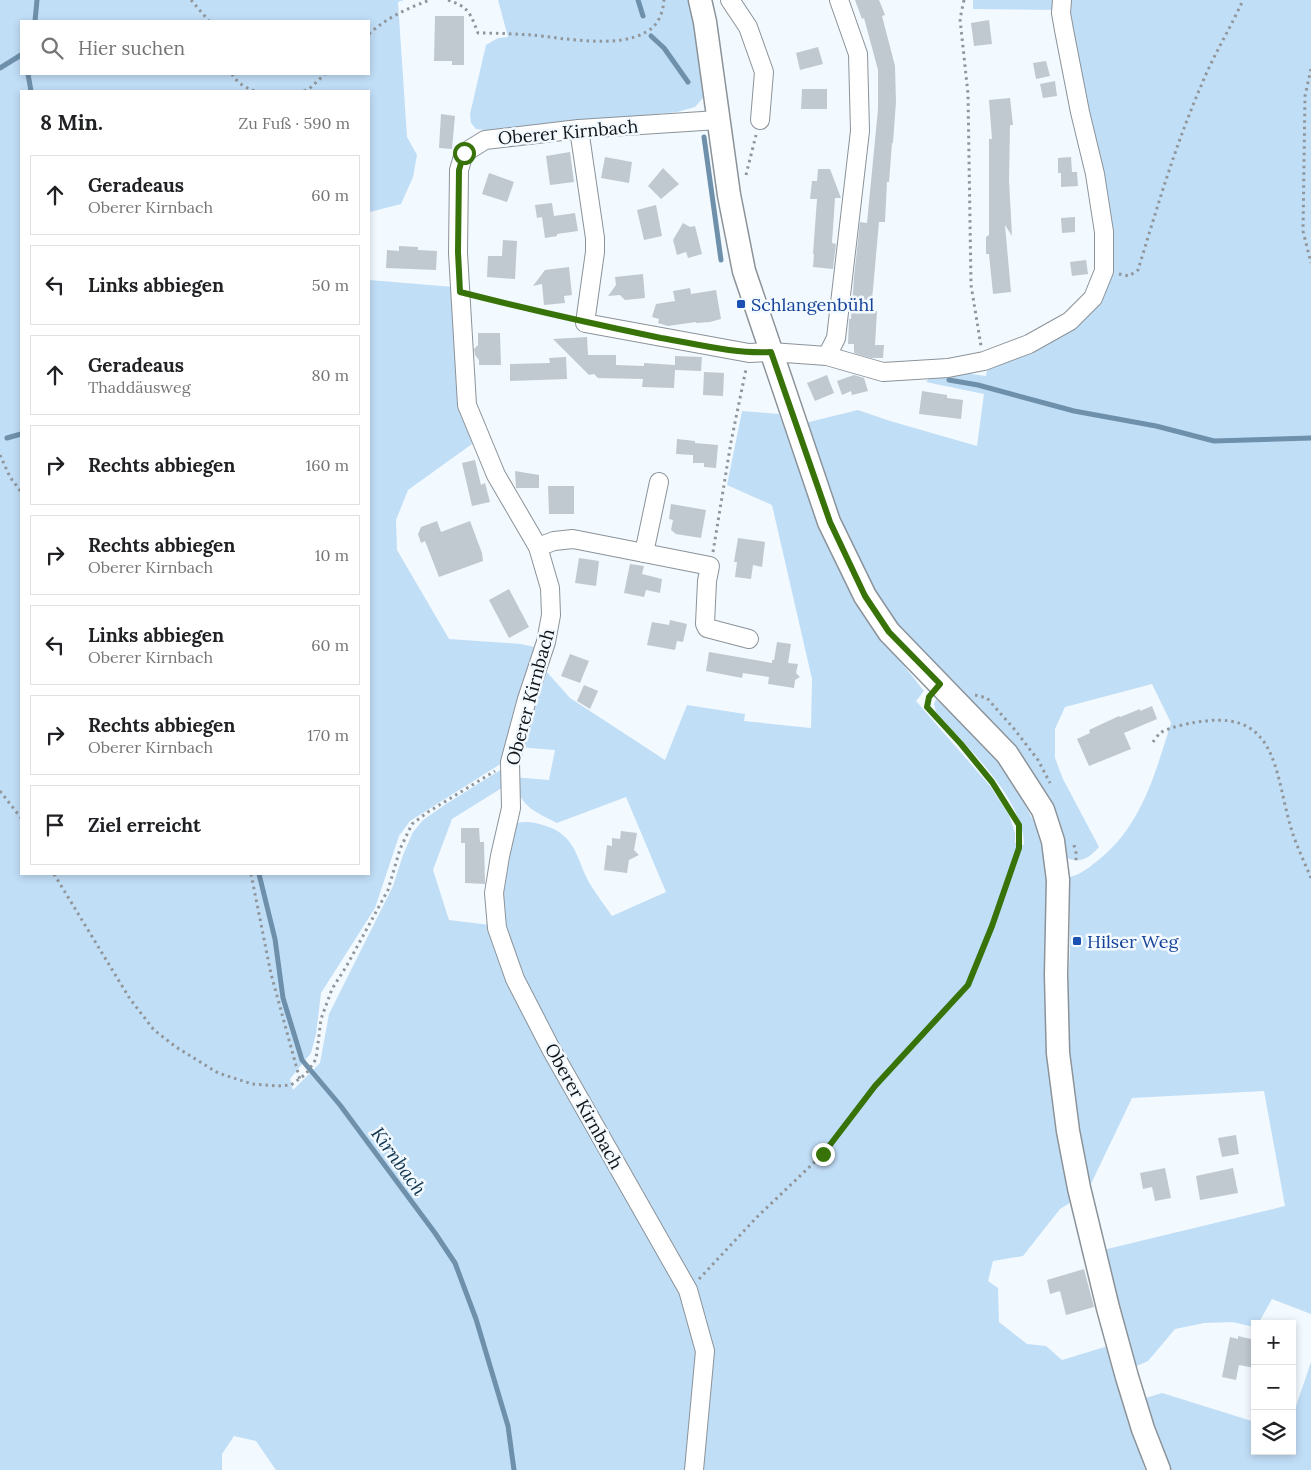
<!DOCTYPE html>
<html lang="de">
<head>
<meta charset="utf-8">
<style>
	body { margin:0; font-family:Lora,serif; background:#f6f6f6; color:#202124 }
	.controls { position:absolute; right:15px; bottom:15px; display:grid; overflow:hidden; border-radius:0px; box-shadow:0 2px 8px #0003 }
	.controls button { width:45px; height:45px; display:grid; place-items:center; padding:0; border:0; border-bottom:1px solid #e0e0e0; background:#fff; color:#202124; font:25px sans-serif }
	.stop { position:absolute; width:15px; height:15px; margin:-11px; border:4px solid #377308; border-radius:50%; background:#fff }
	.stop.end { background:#377308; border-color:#fff; box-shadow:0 1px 5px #0008 }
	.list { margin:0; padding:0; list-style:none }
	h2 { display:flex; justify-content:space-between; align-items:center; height:65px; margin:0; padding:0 20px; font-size:21px }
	h2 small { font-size:16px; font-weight:400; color:#757577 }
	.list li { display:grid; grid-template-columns:32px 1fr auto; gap:15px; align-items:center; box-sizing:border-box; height:80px; margin:0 10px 10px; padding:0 10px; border:1px solid #e0e0e0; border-radius:0px }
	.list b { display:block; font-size:19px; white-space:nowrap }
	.list p { margin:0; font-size:16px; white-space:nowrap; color:#757577 }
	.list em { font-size:16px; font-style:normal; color:#757577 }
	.icon { flex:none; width:28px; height:28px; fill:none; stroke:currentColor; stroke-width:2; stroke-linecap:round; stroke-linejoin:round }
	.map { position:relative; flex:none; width:1311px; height:1470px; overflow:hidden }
	.search { position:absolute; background:#fff; box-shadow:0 2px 8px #0003; left:20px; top:20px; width:350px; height:55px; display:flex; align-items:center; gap:12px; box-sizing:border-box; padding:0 18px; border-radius:0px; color:#757577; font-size:19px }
	.panel { position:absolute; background:#fff; box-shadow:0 2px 8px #0003; left:20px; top:90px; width:350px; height:785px; border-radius:0px }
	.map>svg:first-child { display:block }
	.green { fill:#c1def7; fill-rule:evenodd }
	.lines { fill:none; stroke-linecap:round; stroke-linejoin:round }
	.stream { stroke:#6e90ab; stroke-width:5 }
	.building { fill:#c1c9d0 }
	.minor-casing { stroke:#8b9399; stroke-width:20 }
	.major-casing { stroke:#8b9399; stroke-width:25 }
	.path { stroke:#90969a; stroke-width:3; stroke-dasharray:2.5 4; stroke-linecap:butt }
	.minor { stroke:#fff; stroke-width:18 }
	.major { stroke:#fff; stroke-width:22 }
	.route { stroke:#377308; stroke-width:6 }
	.transit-dot { fill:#1a4fb4; stroke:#f2f9ff; stroke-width:2 }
	.labels { text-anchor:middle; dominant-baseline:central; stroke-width:5; stroke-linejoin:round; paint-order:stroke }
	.street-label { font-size:18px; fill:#121517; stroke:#f2f9ff }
	.transit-label { font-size:18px; fill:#164399; stroke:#f2f9ff; text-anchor:start }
	.water-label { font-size:19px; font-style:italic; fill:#10344e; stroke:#f2f9ff }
</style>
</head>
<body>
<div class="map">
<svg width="1311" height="1470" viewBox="0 0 1311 1470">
	<rect width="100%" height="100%" fill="#f2f9ff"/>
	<g class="green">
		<path d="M0,0H404L398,2L407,137L417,155L413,177L401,204L370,212L369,216V91H21V874H369V280L453,287L459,402L472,444L408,490L396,520L397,550L449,639L521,644L539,648L502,763L410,821L399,836L375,908L321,993L316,1034L311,1053L290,1079L293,1090L320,1063L329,1014L393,886L403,855L413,832L423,820L446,804L502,769L505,786L452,819L433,870L449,920L490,925L679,1283L698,1337L691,1470H276L256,1441L234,1436L222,1454V1470H0ZM21,21H369V74H21Z"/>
		<path d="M498,0H692L704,85L703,98L695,107L677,112L577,122L505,132L476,129L471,123L470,114L486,45L498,38L508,37Z"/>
		<path d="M973,0H1058V10L973,9Z"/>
		<path d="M1067,0H1311V1314L1272,1299L1258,1324H1255V1327L1232,1322L1204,1323L1175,1329L1148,1361L1132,1368L1103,1250L1285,1206L1264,1091L1132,1098L1088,1190L1068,1053L1067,1003L1070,950V877C1081,874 1087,869 1096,862C1141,828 1155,774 1171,723L1152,684L1065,707L1055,729V758L1063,779L1099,847C1090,857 1081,864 1067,858L1056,819L919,655L875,593L842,522L805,423L858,410L890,421L977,446L984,394L926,382L932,375L956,372L986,376L988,363L1044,342L1112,262L1114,235L1065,10Z"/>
		<path d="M742,411L779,414L821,524L849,589L877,632L924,691L916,701L990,786L1009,815L1015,833V843L1024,845C1024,799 966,746 936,712L934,704L936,699L981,742L1005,770L1019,793L1035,824L1043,849L1048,879L1045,1032L1054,1107L1071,1202L1060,1209L1023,1256L993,1261L988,1281L998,1288L999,1322L1027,1344L1046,1346L1062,1360L1108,1346L1128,1416L1145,1470H698L708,1333L521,983L504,923L500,888L517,823C527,821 533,822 543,825C577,835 575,857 590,884C597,895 605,906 612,916L666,892L626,797L557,823C530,809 522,807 512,777L549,780L555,750L518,747L541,673L546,671L570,698L665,760L687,705L745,714L744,721L811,728L812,679L772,505L727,485Z"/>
		<path d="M1311,1362V1470H1167L1142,1399L1162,1393L1255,1422V1451H1292V1418Z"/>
	</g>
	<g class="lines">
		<g class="stream">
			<path d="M638,0L643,16"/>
			<path d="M35,21L37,0"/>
			<path d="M651,36L664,48L688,82"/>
			<path d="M0,68L21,55"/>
			<path d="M28,74L31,91"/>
			<path d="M704,137L721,260"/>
			<path d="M949,380L978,385L1074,411L1156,426L1214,441L1311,438"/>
			<path d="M7,438L21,434"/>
			<path d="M259,874L275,939L283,998L302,1060L340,1105L435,1233L455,1263L476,1319L508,1426L514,1470"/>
		</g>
	</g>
	<g class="building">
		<path d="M855,0H879L885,15L882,16L895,66L896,102L893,143H892L889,182H887L885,222H879L871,311H877L875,345H884L883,358H871L854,353V344H848L849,319H851L854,277L860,222L867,223L878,109V70L864,18L862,19Z"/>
		<path d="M435,16H464V65H452V61H434Z"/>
		<path d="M989,20L992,44L974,46L971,23Z"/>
		<path d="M818,47L823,64L800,70L796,53Z"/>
		<path d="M1046,61L1050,76L1036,79L1033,63Z"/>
		<path d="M1055,81L1057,96L1043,98L1040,84Z"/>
		<path d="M802,89H827V109H801Z"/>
		<path d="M1010,98L1013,125H1010L1009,180L1012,236L1005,225L1011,292L993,294L989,254H986V237L989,235V139H992L989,100Z"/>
		<path d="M441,114L455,116L452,149L439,148Z"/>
		<path d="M570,152L574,182L550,185L546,156Z"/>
		<path d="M605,157L632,162L629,183L601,178Z"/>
		<path d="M1071,157L1072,172H1077L1078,186L1061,187V173H1069H1058V158Z"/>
		<path d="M663,168L679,184L661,199L648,186Z"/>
		<path d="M818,169H830L841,198H835L832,243L836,244L833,269L813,267L814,254H813L817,199H810L812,181H817Z"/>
		<path d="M489,173L514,182L507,202L482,194Z"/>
		<path d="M552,203L554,216L575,213L578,231L557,234V236L545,238L542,217L537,218L535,205Z"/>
		<path d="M656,205L662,236L644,240L637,210Z"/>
		<path d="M1075,217V232L1062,233L1061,218Z"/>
		<path d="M683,223L690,227L695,226L702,254L688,258L686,252L677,255L673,240Z"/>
		<path d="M503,240L517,241L515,279L487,277L488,256H502Z"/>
		<path d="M399,246L418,247V250L437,251L436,270L386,268L387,250L399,251Z"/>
		<path d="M1086,260L1088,274L1072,276L1070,262Z"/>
		<path d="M569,267L572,295L564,296L565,303L544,305L542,284L533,286L545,270Z"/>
		<path d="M643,274L645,298L625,300L620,295L608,296L616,285L615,277Z"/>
		<path d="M690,288L691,294L716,290L721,319L710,322L696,323V322L668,326L658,323L659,319L652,317L656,304L675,301L673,291Z"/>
		<path d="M478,333H500L501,365H479V360L475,355L474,349L478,345Z"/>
		<path d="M587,337L588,355H616V365L644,366V363L675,365V356L702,357L701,371L675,370L674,388L642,387L643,379L598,378L594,374L589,375L553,339Z"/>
		<path d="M566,357L567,379L510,381V364L550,363L549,358Z"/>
		<path d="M704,372L724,373L723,396L703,395Z"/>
		<path d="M827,375L834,393L815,401L807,383Z"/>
		<path d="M854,375L864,378L868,391L852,395L851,391L842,395L837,381Z"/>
		<path d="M922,391L947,395V398L963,400L961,419L919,414Z"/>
		<path d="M677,439L695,441V443L718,445L716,468L704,467V463H693V455L676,454Z"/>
		<path d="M475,460L481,485L485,483L490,502L472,506L462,463Z"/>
		<path d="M515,471L539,475V488H516Z"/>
		<path d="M548,486H574V514H549Z"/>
		<path d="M671,504L706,510L701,538L676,534L671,530L673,520L669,519Z"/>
		<path d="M437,521L441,532L470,521L482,553L483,561L439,577L425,541L421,543L418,534L421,527Z"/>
		<path d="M738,538L765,542L762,567L753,565L751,579L735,577L737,562H734Z"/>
		<path d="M579,558L599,561L596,586L575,583Z"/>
		<path d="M630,564L644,566L642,574L662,579L660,593L646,590L644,597L624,593Z"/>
		<path d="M509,589L529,627L509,638L489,600Z"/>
		<path d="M670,620L687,624L683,642L677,641L675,650L647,645L652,622L669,625Z"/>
		<path d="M777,642L791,644L788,663L798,664L796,673L800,677L795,680L794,688L768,684L769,677L743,673L742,678L706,671L709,652L772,663V660H774Z"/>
		<path d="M570,654L589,661L580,683L561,676Z"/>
		<path d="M584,685L598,691L590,709L577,701Z"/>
		<path d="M1152,706L1157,719L1124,733L1131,749L1089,766L1077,739L1090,733L1089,730L1119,716L1120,717L1140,709V711Z"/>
		<path d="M461,828H479L480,842H484L485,884L465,883V843H461Z"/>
		<path d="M621,831L637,833L634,850L639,855L629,860L627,873L604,870L607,845L612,846V838L620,839Z"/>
		<path d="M1236,1135L1239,1154L1222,1157L1218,1138Z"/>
		<path d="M1165,1168L1171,1198L1155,1201L1152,1187L1143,1189L1140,1173Z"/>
		<path d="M1233,1168L1238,1193L1200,1200L1196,1176Z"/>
		<path d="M1084,1269L1094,1307L1066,1315L1060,1291L1050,1294L1047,1280Z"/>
		<path d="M1238,1336L1255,1340V1368L1239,1365L1236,1380L1222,1377L1230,1337L1238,1339Z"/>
	</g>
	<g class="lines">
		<g class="minor-casing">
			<g id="minor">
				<path d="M730,0L748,27L764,72L760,120"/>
				<path d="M579,129L595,238V252L585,323L749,353L771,352L827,356L883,372L948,368L984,361L1029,344L1070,321L1093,298L1104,271V232L1095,174L1080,112L1064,30L1061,13L1062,0"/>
				<path d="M827,356L836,338L860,131L858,54L839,0"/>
				<path d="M538,547L554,541L573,539L710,566L707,581L705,624L707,628L749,639"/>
				<path d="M644,553L659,482"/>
				<path d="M694,1470L705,1351L688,1290L551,1049L515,979L497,928L494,893L500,856L511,808L510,762L527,699L546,642L551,615L550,588L538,547L496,475L467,405L458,253L459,170L464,153L485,140L579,129L718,120"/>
			</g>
		</g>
		<g class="major-casing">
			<path id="major" d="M700,0L705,22L729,195L744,271L829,522L865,596L889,632L1007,754L1043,810L1053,841L1058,880L1056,975L1058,1053L1068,1131L1079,1188L1108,1308L1127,1377L1143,1429L1159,1470"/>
		</g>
		<g class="path">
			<path d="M191,0L209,21"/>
			<path d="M448,0C469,7 470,13 478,33C496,33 514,34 532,35C563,38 618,49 646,32C658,26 663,13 664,0"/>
			<path d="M964,0L960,19L968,94L971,285L981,346"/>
			<path d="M369,34C386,18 408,8 430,0"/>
			<path d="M1311,69L1305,96L1303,231L1311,263"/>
			<path d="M232,74C237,83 246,88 255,91"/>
			<path d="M304,91L309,89L325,74"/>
			<path d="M746,175L756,135"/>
			<path d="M1119,274L1129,276L1138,270C1157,208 1175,146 1201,86C1213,56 1230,29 1243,0"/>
			<path d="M475,296L571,320"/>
			<path d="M0,455L10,477L21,492"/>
			<path d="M713,552L731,442L746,369"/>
			<path d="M975,695L987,698L1015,730L1038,760L1050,783"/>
			<path d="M1153,742C1155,739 1158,735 1160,733C1169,727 1194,722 1205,721C1278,712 1275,775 1291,828C1296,845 1304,861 1311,878"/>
			<path d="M0,791L21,818"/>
			<path d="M1074,845L1076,853V863"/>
			<path d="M54,874L130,999L154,1030L176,1047L218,1073L252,1084L277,1086L291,1085L306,1074L316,1059L321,1019L332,989L346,967L388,890L400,849L412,824L428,812L495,771"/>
			<path d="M251,874L271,974L300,1080"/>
			<path d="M699,1279L757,1217L823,1154L875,1086L968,985L992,926L1019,848V825L992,782L961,744L927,707L929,698"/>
		</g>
		<use href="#minor" class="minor"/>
		<use href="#major" class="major"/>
	</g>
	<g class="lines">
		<path class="route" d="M464,153L459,170L458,252L460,292C527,309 594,324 661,338C697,344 734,354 771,352L830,522L865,596L889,632L940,684L929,697L927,707L961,744L992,782L1019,825V848L992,926L968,985L875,1086L823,1154"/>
	</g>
	<g class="transit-dot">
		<rect x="736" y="299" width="10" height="10" rx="2.5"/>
		<rect x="1072" y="936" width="10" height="10" rx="2.5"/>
	</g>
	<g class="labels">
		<g class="street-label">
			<text transform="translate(568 132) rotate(-5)">Oberer Kirnbach</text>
			<text transform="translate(530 697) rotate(-75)">Oberer Kirnbach</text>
			<text transform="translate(584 1106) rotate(61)">Oberer Kirnbach</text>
		</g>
		<g class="transit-label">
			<text x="751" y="304">Schlangenbühl</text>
			<text x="1087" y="941">Hilser Weg</text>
		</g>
		<g class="water-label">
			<text transform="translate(399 1161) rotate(54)">Kirnbach</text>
		</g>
	</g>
</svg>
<div class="controls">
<button>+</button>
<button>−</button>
<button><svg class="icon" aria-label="layers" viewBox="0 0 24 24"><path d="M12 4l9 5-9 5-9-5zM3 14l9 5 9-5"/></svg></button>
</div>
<div class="stop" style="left:464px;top:153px"></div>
<div class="stop end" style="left:823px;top:1154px"></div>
<div class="search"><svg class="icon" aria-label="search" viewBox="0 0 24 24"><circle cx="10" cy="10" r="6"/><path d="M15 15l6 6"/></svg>Hier suchen</div>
<section class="panel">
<h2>8 Min.<small>Zu Fuß · 590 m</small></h2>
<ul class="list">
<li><svg class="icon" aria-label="ahead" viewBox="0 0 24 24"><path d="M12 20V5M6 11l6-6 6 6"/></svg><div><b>Geradeaus</b><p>Oberer Kirnbach</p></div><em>60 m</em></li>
<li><svg class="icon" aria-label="left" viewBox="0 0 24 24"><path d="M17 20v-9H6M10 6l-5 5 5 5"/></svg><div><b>Links abbiegen</b></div><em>50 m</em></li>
<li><svg class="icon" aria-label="ahead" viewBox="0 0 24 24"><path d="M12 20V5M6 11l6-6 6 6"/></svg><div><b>Geradeaus</b><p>Thaddäusweg</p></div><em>80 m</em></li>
<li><svg class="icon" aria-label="right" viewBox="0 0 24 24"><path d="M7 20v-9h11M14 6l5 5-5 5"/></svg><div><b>Rechts abbiegen</b></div><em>160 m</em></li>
<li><svg class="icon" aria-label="right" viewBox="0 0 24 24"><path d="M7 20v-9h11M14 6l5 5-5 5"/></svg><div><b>Rechts abbiegen</b><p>Oberer Kirnbach</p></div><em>10 m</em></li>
<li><svg class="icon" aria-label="left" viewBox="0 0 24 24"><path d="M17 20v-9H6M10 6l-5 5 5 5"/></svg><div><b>Links abbiegen</b><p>Oberer Kirnbach</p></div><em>60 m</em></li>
<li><svg class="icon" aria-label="right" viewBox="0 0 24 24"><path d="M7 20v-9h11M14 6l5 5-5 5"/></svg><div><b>Rechts abbiegen</b><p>Oberer Kirnbach</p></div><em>170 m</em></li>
<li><svg class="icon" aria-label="arrive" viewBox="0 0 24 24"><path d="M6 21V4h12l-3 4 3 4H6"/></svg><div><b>Ziel erreicht</b></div></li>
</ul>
</section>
</div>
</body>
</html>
